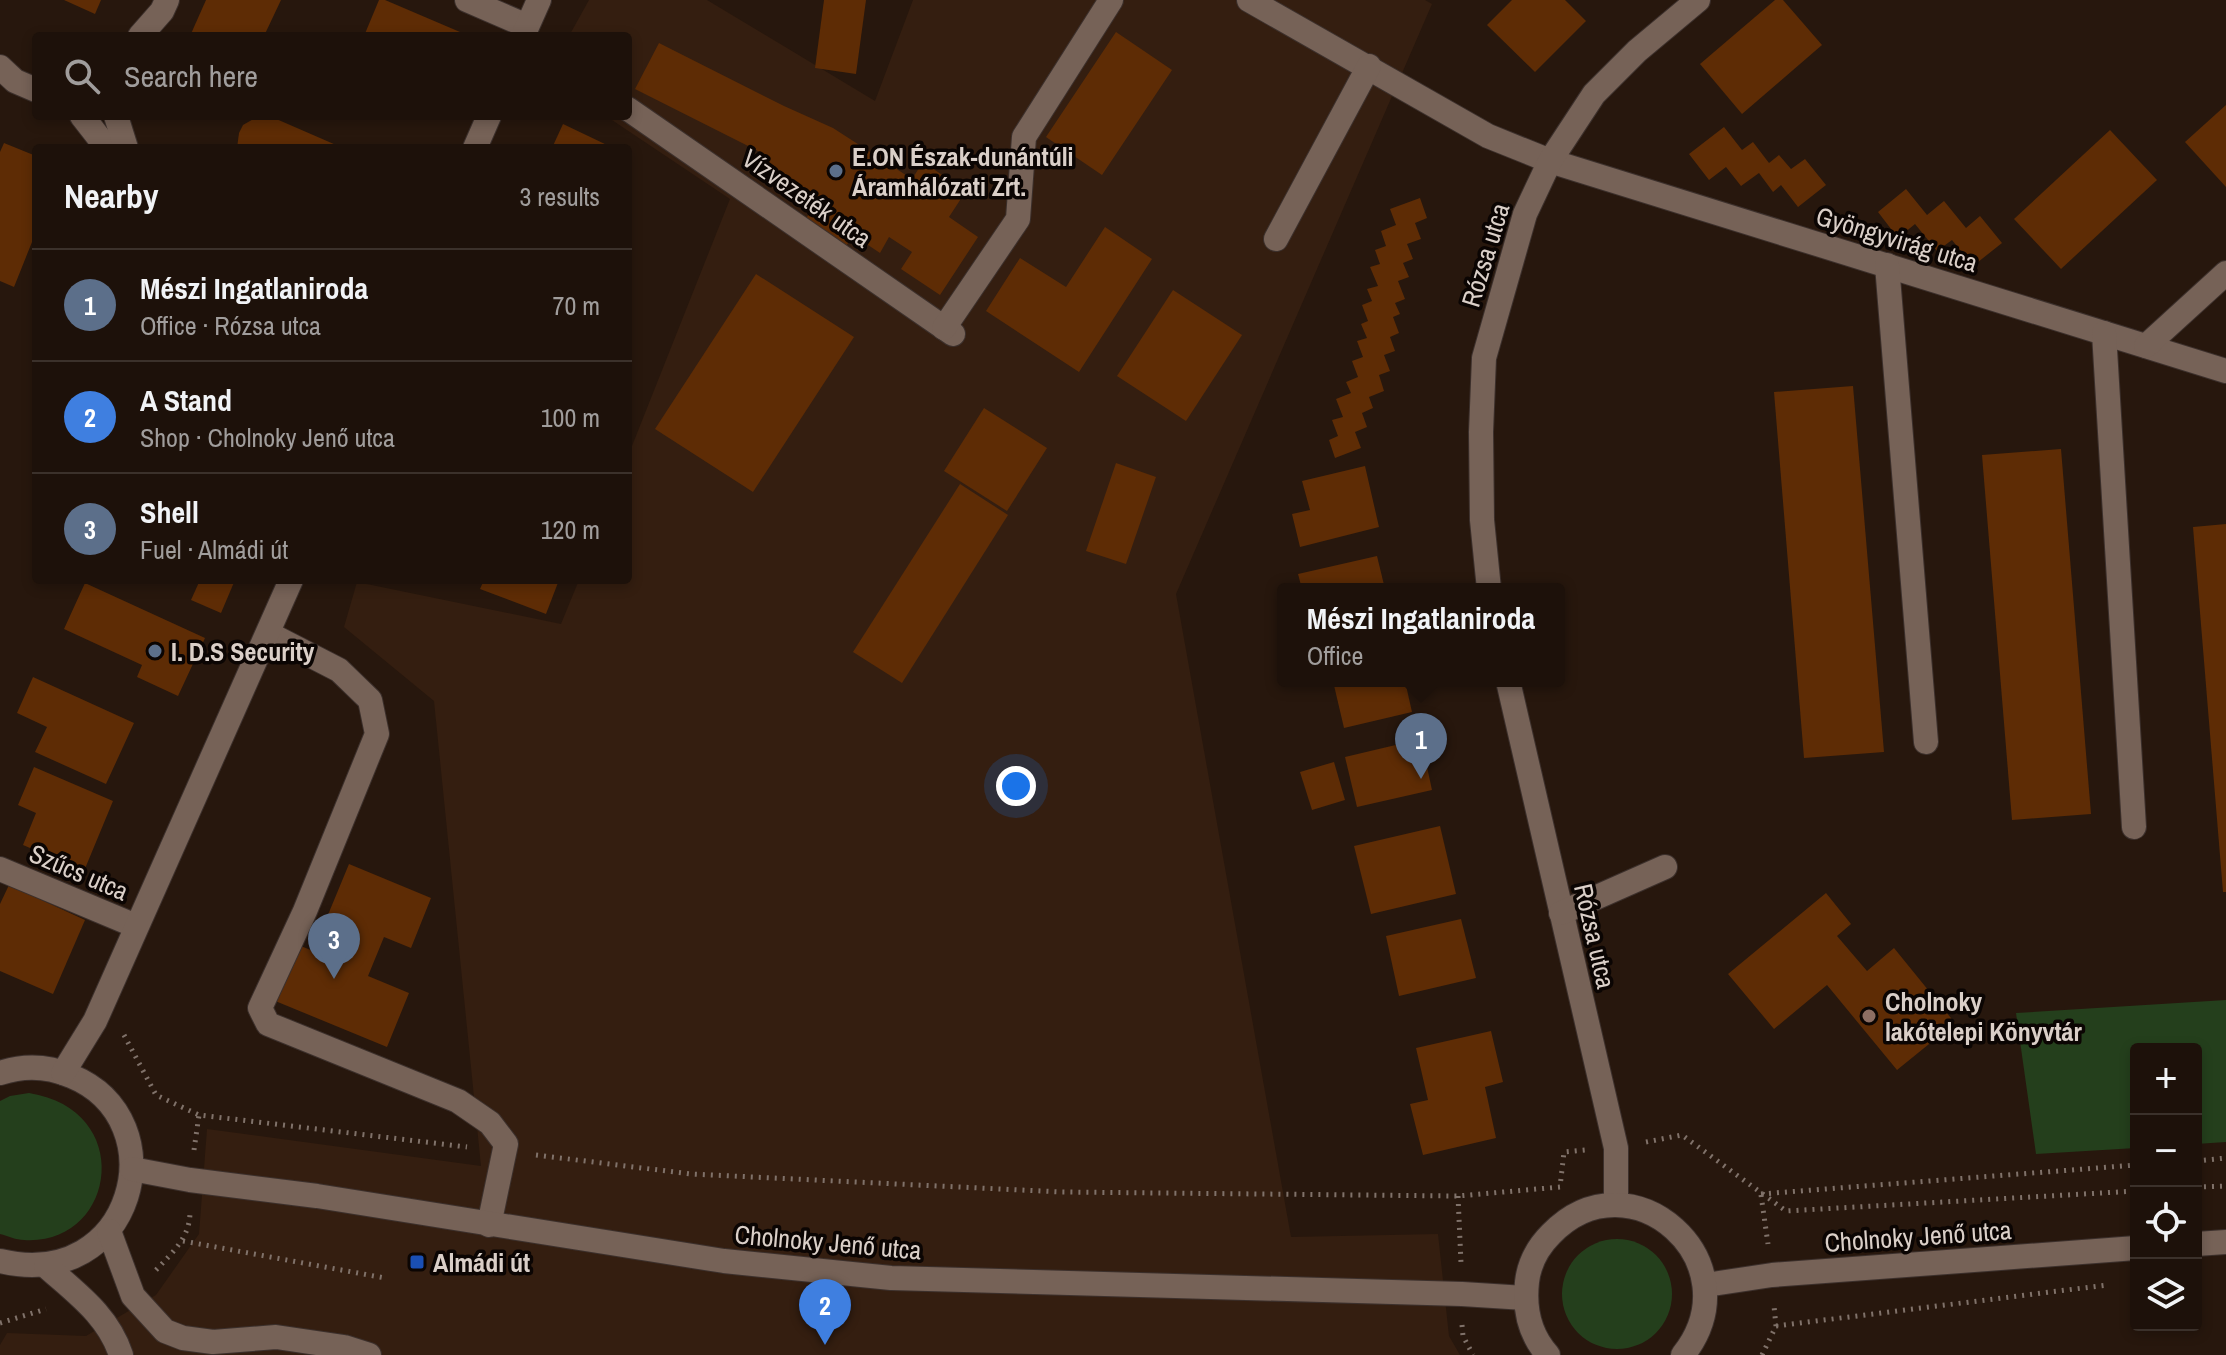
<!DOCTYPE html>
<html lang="en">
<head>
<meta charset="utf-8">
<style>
	body { margin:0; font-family:"Archivo Narrow",sans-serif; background:#251a13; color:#f1f3f6 }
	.controls { position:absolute; right:24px; bottom:24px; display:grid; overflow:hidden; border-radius:8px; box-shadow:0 4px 12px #0003 }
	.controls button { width:72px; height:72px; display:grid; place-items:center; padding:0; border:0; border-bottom:2px solid #3b312b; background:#1d110a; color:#f1f3f6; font:40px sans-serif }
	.you { position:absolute; left:1016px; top:786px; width:28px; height:28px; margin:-20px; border:6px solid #fff; border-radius:50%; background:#1a73e8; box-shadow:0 0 0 12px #1a73e833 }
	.badge { display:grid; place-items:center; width:52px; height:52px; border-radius:50%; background:#db2777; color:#fff; font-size:26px; font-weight:700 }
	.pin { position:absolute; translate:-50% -66px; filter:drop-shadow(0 2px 4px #0008) }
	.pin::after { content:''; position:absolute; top:42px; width:28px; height:24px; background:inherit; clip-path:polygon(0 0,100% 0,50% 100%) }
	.popup { position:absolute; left:1277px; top:583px; width:288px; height:104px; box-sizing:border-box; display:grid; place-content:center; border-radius:8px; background:#1d110a; filter:drop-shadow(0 2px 6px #0005); font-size:26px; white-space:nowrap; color:#a09d9c }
	.popup b { font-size:30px; color:#f1f3f6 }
	.popup::after { content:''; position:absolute; left:50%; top:100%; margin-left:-16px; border:16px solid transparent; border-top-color:#1d110a }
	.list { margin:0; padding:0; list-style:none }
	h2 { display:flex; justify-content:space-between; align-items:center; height:104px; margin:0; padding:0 32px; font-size:34px }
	h2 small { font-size:26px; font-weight:400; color:#a09d9c }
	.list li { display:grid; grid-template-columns:52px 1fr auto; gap:24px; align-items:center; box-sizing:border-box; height:112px; padding:0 32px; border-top:2px solid #3b312b }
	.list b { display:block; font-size:30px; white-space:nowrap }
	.list p { margin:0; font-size:26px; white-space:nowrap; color:#a09d9c }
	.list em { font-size:26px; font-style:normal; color:#a09d9c }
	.icon { flex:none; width:44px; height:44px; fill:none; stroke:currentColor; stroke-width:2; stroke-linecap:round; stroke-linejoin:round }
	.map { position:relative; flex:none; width:2226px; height:1355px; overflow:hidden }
	.search { position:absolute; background:#1d110a; box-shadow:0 4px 12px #0003; left:32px; top:32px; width:600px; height:88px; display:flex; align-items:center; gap:20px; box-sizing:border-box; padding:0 28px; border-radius:8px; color:#a09d9c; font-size:30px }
	.panel { position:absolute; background:#1d110a; box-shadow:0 4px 12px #0003; left:32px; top:144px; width:600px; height:440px; border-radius:8px }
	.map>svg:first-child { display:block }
	.built { fill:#341e10 }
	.green { fill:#243f1c }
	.building { fill:#5e2c05 }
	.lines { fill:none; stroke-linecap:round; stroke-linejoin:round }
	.minor-casing { stroke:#3c302c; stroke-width:26 }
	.path { stroke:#80726a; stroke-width:5; stroke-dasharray:2 6; stroke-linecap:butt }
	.minor { stroke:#766257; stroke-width:24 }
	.service-dot { fill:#5c6f8a; stroke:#0b0503; stroke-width:3 }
	.education-dot { fill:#8d6e63; stroke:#0b0503; stroke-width:3 }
	.transit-dot { fill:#1a4fb4; stroke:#0b0503; stroke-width:3 }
	.labels { text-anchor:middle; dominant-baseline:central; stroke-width:7; stroke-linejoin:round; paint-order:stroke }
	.poi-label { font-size:26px; font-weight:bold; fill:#dacfc8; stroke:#0b0503; text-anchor:start }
	.street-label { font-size:26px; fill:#dacfc8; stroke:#0b0503 }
</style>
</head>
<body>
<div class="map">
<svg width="2226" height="1355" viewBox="0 0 2226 1355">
	<rect width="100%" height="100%" fill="#27170d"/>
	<path class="built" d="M589,0H707L875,101L913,0H1425L1432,4L1176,594L1291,1237L1438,1234L1449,1336L1460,1355H0V1345L7,1333L86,1336L156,1295L199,1234L207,1129L481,1166L434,701L344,627L357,582L561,624L579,580H628V456L730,199L606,116H628V36H569Z"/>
	<g class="green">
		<path d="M2226,1000V1142L2196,1144V1049H2136V1148L2036,1154L2016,1013Z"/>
		<path d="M29,1093C137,1110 116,1246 24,1240C16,1240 8,1236 0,1234V1101L10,1096Z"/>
		<circle cx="1617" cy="1294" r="55"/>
	</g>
	<g class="building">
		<path d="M64,0H101L95,14Z"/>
		<path d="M206,0H281L264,36H190Z"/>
		<path d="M379,0H385L460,32L458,36H364Z"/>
		<path d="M824,0H866L856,74L815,68Z"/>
		<path d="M1512,0H1565L1586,21L1535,72L1487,25Z"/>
		<path d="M1775,0H1783L1822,45L1742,114L1700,64Z"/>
		<path d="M1116,32L1172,70L1102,175L1046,137Z"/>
		<path d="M659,43L784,106L833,128L912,179L923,162L966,191L949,217L978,237L940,295L901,269L912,252L889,237L880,253L853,235L845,248L804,221L812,210L790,195L762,153L635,89Z"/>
		<path d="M2226,105V187L2185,142Z"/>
		<path d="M257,117L274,118L343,148H237L239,133L243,125Z"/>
		<path d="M563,124L607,145L605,148H552Z"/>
		<path d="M1724,127L1742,150L1753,142L1769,163L1779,155L1791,169L1805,159L1826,185L1798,207L1781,185L1773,192L1759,173L1741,186L1726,167L1709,180L1689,154Z"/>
		<path d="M2110,130L2157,180L2061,269L2014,219Z"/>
		<path d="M4,143L36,156V232L14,287L0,281V152Z"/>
		<path d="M1906,189L1927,215L1944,201L1966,228L1980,216L2002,243L1973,266L1952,240L1937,251L1915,224L1898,238L1878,212Z"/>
		<path d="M1420,198L1427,218L1415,223L1421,239L1407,244L1413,259L1403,263L1409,277L1398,281L1405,299L1395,303L1400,314L1393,317L1399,333L1390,337L1395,351L1384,355L1390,371L1379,375L1384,391L1369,397L1373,408L1362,413L1367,427L1355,432L1361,448L1335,458L1329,440L1338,436L1332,420L1343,417L1336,399L1351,393L1346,382L1358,377L1352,361L1363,357L1357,341L1367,338L1361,324L1368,321L1362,305L1372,301L1367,289L1378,286L1370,267L1380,264L1375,250L1386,246L1381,231L1396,225L1390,209Z"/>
		<path d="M1105,227L1152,259L1079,372L986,311L1020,258L1066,287Z"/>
		<path d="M756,274L854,337L753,492L655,429Z"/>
		<path d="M1173,290L1242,335L1186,421L1117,376Z"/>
		<path d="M1853,386L1884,752L1804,758L1774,392Z"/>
		<path d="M984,408L1047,448L1007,511L944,471Z"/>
		<path d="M2061,449L2091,814L2012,820L1982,455Z"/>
		<path d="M1116,463L1156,477L1126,564L1086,551Z"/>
		<path d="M1365,466L1379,527L1300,547L1292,514L1310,510L1302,481Z"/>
		<path d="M960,484L1008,515L902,683L853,652Z"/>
		<path d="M2226,524V892H2223L2193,527Z"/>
		<path d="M1377,556L1385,589H1302L1298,574Z"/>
		<path d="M200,580H235L221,613L191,600Z"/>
		<path d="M484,580H559L546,614L480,589Z"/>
		<path d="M85,583L205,638L178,696L137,677L142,665L64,629Z"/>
		<path d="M33,677L134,723L106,784L35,752L47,727L17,713Z"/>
		<path d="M1333,681H1405L1412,712L1344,728Z"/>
		<path d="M1421,739L1432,790L1357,807L1345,757Z"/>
		<path d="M1334,762L1345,800L1312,810L1300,772Z"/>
		<path d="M34,767L113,801L84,871L23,845L36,813L18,805Z"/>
		<path d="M1440,826L1456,894L1371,914L1354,846Z"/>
		<path d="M349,864L431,898L411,948L384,937L368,976L409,993L387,1047L268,998L291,942L313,951Z"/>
		<path d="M9,885L85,920L53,994L0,971V904Z"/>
		<path d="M1826,893L1851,924L1837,936L1867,971L1894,948L1955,1023L1897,1070L1827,985L1774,1029L1728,974Z"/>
		<path d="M1461,919L1476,978L1399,996L1386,936Z"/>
		<path d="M1491,1031L1503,1082L1485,1087L1496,1138L1423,1155L1410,1104L1428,1100L1416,1048Z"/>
	</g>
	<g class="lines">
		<g class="minor-casing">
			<g id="minor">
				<path d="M467,0L527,26"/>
				<path d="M1249,0L1488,136L1550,161L2226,371"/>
				<path d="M140,36L162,11L167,0"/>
				<path d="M523,36L539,0"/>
				<path d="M0,67L15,81L36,90"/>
				<path d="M628,109L953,334"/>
				<path d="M82,116L107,148"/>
				<path d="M116,116L126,148"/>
				<path d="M475,148L489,116"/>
				<path d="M1276,239L1369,66"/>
				<path d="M1887,265L1926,742"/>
				<path d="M944,328L1018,219L1024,137L1111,0"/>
				<path d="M2104,333L2134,827"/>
				<path d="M2146,346L2226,273"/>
				<path d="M1489,589L1482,520L1481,432L1484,358L1525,214L1550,161L1594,94L1637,51L1698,0"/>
				<path d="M269,634L339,670L370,700L377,734L305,911L260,1008L268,1024L458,1101L490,1123L506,1144L489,1225"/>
				<path d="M1508,681L1616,1148V1205"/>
				<path d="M0,869L136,926"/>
				<path d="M1561,913L1665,867"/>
				<path d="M0,1073C24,1065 48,1066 71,1076C179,1120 134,1293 0,1261"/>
				<path d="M63,1073L95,1021L291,580"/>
				<path d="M132,1169L190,1180L317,1196L724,1261L891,1278L1462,1294L1525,1298"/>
				<path d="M109,1231L133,1296L165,1331L183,1338L213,1342L276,1337L344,1347L369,1355"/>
				<path d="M2196,1244L2226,1242"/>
				<path d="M46,1266C76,1293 108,1315 121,1355"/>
				<path d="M1706,1285L1772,1275L2136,1248"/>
				<path d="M1548,1355C1530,1335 1524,1309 1527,1282C1529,1264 1538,1247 1551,1234C1631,1151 1756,1263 1683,1355"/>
			</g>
		</g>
		<g class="path">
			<path d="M124,1035L156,1095L199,1115L467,1147"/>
			<path d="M1646,1142L1682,1135L1786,1211L2136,1191"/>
			<path d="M194,1150L199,1115"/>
			<path d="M536,1155L691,1174L1062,1192L1458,1196L1560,1187L1564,1152L1585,1150"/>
			<path d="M2196,1161L2226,1158"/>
			<path d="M2196,1187L2226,1186"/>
			<path d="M1761,1194L2136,1165"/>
			<path d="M1761,1195L1768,1244"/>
			<path d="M1458,1196L1461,1263"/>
			<path d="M183,1241L385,1278"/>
			<path d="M156,1270C173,1252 190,1237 190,1212"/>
			<path d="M0,1323L46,1309"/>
			<path d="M1462,1325L1463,1336L1473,1355"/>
			<path d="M1776,1326L2107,1285"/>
			<path d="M1762,1355L1776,1326L1774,1306"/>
		</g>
		<use href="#minor" class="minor"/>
	</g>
	<g class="service-dot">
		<circle cx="836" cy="171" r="8"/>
		<circle cx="155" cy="651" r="8"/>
	</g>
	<circle class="education-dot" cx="1869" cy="1016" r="8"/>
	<rect class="transit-dot" x="409" y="1254" width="16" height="16" rx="4"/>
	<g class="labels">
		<g class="poi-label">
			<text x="852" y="156">E.ON Észak-dunántúli<tspan x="852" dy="30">Áramhálózati Zrt.</tspan></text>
			<text x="171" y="651">I. D.S Security</text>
			<text x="1885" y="1001">Cholnoky<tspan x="1885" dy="30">lakótelepi Könyvtár</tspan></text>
			<text x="433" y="1262">Almádi út</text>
		</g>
		<g class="street-label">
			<text transform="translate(807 198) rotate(35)">Vízvezeték utca</text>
			<text transform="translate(1897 239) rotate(17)">Gyöngyvirág utca</text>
			<text transform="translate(1485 255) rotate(-73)">Rózsa utca</text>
			<text transform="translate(79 872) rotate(23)">Szűcs utca</text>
			<text transform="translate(1595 936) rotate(77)">Rózsa utca</text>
			<text transform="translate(1918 1236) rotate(-4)">Cholnoky Jenő utca</text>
			<text transform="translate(828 1242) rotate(5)">Cholnoky Jenő utca</text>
		</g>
	</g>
</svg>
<div class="controls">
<button>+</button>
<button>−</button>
<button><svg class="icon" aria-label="locate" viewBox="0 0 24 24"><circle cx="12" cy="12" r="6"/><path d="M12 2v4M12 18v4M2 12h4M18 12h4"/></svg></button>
<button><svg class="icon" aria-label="layers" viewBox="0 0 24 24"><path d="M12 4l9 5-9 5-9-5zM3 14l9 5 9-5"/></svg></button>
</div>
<div class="you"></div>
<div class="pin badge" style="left:1421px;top:779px;background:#5c6f8a">1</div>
<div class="popup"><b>Mészi Ingatlaniroda</b>Office</div>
<div class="pin badge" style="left:825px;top:1345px;background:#3f7fe0">2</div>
<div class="pin badge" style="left:334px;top:979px;background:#5c6f8a">3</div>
<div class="search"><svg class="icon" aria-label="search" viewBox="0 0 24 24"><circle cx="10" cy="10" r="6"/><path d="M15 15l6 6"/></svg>Search here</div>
<section class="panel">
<h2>Nearby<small>3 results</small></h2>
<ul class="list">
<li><span class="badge" style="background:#5c6f8a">1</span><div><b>Mészi Ingatlaniroda</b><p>Office · Rózsa utca</p></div><em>70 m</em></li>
<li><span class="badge" style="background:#3f7fe0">2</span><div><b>A Stand</b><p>Shop · Cholnoky Jenő utca</p></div><em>100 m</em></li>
<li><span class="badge" style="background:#5c6f8a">3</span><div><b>Shell</b><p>Fuel · Almádi út</p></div><em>120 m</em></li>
</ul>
</section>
</div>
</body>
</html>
